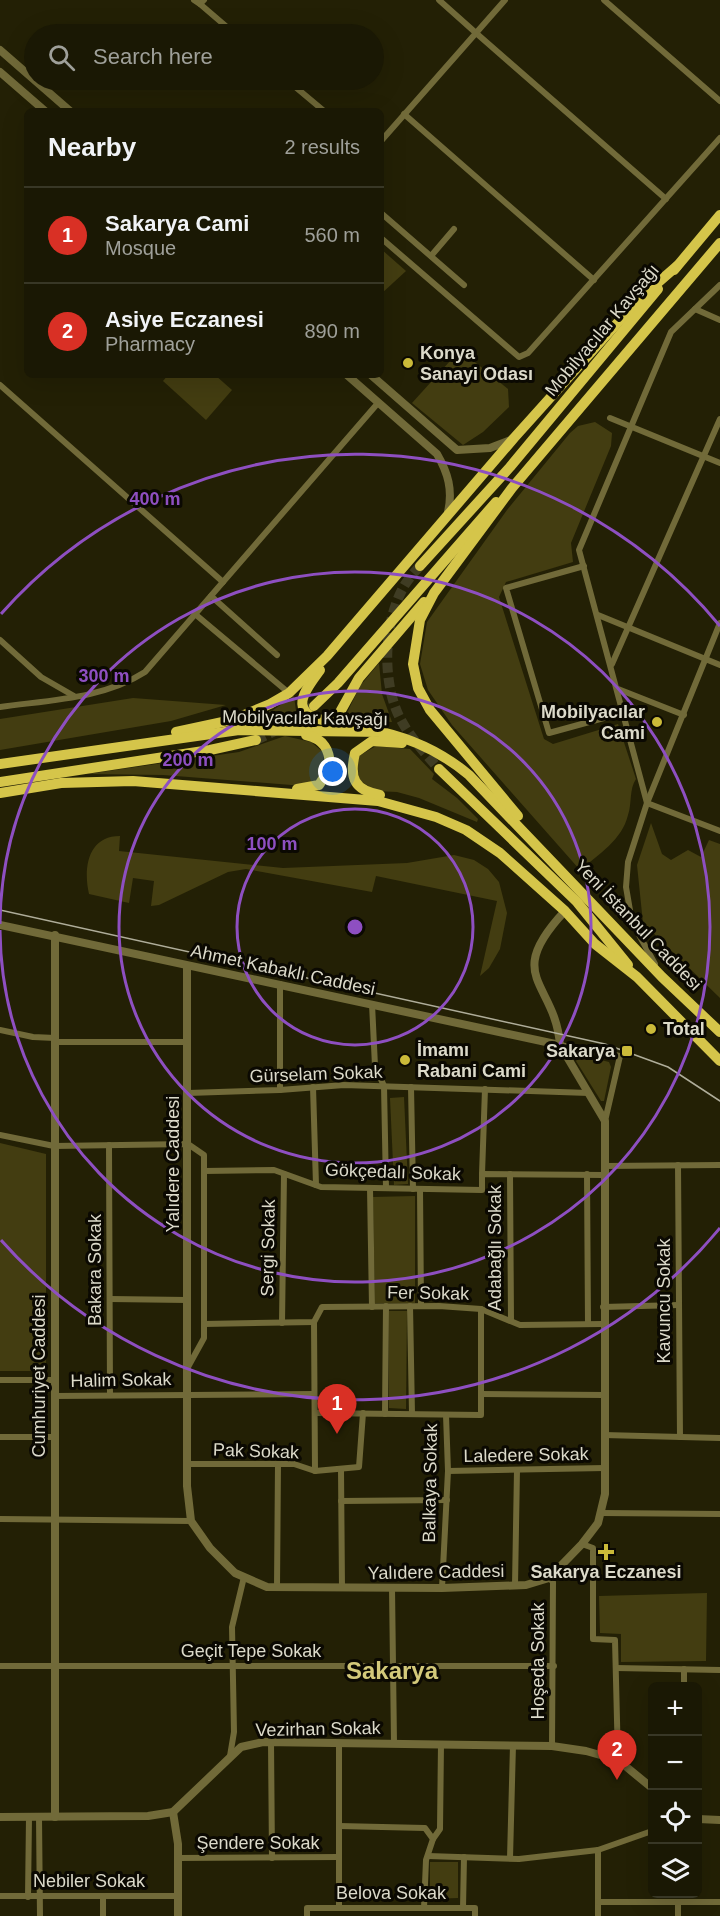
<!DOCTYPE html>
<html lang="en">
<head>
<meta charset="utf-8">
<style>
	body { margin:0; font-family:Helvetica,sans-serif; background:#23210e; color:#f1f3f6 }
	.controls { position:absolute; right:18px; bottom:18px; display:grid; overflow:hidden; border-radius:9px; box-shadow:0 6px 24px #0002 }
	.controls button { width:54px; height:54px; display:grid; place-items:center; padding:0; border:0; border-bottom:2px solid #383726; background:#1a1804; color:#f1f3f6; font:30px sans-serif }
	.you { position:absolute; left:333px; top:772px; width:21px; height:21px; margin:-15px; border:4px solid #fff; border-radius:50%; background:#1a73e8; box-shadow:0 0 0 9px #1a73e833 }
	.badge { display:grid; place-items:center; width:39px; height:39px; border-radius:50%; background:#d93025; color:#fff; font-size:20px; font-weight:700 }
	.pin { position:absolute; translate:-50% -50px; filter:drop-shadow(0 2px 3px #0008) }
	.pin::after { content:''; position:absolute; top:32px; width:21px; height:18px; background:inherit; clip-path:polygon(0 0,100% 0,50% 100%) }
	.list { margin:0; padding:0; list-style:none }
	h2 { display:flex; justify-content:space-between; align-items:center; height:78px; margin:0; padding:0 24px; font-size:26px }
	h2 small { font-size:20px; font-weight:400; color:#9fa09a }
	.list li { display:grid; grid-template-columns:39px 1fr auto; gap:18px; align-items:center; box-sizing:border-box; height:96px; padding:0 24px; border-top:2px solid #383726 }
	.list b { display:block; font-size:22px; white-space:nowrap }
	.list p { margin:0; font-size:20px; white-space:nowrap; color:#9fa09a }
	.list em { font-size:20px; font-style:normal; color:#9fa09a }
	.icon { flex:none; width:33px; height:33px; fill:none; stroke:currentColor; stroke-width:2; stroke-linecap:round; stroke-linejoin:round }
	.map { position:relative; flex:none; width:720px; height:1916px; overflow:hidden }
	.search { position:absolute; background:#1a1804; box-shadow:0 6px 24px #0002; left:24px; top:24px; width:360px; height:66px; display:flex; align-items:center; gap:15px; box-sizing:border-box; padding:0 21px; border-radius:33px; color:#9fa09a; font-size:22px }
	.panel { position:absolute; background:#1a1804; box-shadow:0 6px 24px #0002; left:24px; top:108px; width:360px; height:270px; border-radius:9px }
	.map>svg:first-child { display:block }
	.green { fill:#433d11 }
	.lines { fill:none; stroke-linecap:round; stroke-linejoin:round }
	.trunk-tunnel { stroke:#3f3c23; stroke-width:10; stroke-dasharray:10 5; stroke-linecap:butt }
	.minor { stroke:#716a39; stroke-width:6 }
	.tertiary { stroke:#716a39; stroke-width:8 }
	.trunk { stroke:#d5c54a; stroke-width:10 }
	.tram { stroke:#afad9a; stroke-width:1.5 }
	.ring { fill:none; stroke:#8e4fc1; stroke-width:3 }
	.poi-dot { fill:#cbba39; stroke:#0b0902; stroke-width:2 }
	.labels { text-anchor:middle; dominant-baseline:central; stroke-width:6; stroke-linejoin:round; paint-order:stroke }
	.street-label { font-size:18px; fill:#dcdaca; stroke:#0b0902 }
	.poi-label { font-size:18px; font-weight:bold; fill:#dcdaca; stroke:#0b0902; text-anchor:start }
	.district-label { font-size:24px; font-weight:bold; fill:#d3c97a; stroke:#0b0902 }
	.centre { fill:#8e4fc1; stroke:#0b0902; stroke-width:3 }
	.ring-label { font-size:18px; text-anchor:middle; font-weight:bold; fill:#8e4fc1; stroke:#0b0902; stroke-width:6; stroke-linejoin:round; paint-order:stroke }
</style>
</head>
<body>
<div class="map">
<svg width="720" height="1916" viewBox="0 0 720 1916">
	<rect width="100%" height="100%" fill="#232005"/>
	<g class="green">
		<path d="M381,249L406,271L381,294Z"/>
		<path d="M460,350L508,389L509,407L483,432L463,445L412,403Z"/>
		<path d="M168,375H215L232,390L206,420L163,381Z"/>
		<path d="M595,422L612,433L611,446L571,543L573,562L506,582L499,597L544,739L553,744L618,724L636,779C629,789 632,804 628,815C622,840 599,854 580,870L452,725L428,690L420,664L427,622L507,510L570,433L578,426Z"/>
		<path d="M379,663L382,694L392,722L343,721L360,686Z"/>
		<path d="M294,696L296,711L283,721L249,719L273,710Z"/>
		<path d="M133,698L226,705L171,721L0,750V719Z"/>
		<path d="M285,736L311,742L323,752L324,766L317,780L304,786L163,775L87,774L239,752Z"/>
		<path d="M376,746L410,749L434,774L432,779L457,798L478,819L477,822L419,798L397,792L376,791L359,780L357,757Z"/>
		<path d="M651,823L662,854L671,860L688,850L701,857L709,840L720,844V998L643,923L637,865Z"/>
		<path d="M120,836L119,851L283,868L407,863L454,855L474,860L488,869L499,882L507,913L500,949L489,968L480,976L497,901L376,876L372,892L246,869L228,872L159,905L151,906L154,881L133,878L129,903L89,894C83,868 88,836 120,836Z"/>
		<path d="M581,1055L609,1062L611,1067L604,1101H601L576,1061Z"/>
		<path d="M404,1097L408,1184L394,1185L390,1098Z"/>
		<path d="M0,1143L46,1154V1371H0Z"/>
		<path d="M415,1196V1303H375L373,1197Z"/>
		<path d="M389,1311H407L406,1409L389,1408Z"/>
		<path d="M707,1593L706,1661L621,1662V1634L600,1633L599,1596Z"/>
		<path d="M430,1862H458V1898L430,1899Z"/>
	</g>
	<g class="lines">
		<g class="trunk-tunnel">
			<path d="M420,566C414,573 407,580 403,588C384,623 382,678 398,714C407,734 424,752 439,769"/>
			<path d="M256,740L292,723L312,707"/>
		</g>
		<g class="minor">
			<path d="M194,0L200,4L204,0"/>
			<path d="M505,0L476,33L666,199"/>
			<path d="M604,0L720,101"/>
			<path d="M200,4L235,34"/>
			<path d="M287,80L324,111"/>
			<path d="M404,114L594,280"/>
			<path d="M381,141L476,33L439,0"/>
			<path d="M381,213L464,285"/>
			<path d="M381,238L519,357L528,353L720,138"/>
			<path d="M431,256L454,229"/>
			<path d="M695,309L720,320"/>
			<path d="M0,385L223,582"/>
			<path d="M610,418L720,463"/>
			<path d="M584,566L506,588L549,733L622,713"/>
			<path d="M211,596L277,655"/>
			<path d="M195,614L289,693"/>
			<path d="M598,615L720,665"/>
			<path d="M0,640L41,677L74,696"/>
			<path d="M612,664L720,419"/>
			<path d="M618,689L684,715"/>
			<path d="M0,707C49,700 103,699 145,672L378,403"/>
			<path d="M647,803L579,550L671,332L720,285"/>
			<path d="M647,803L720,831"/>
			<path d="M655,964L632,922L626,887L628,862L647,803L720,623"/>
			<path d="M280,984V1090"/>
			<path d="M372,1004L375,1066L384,1086L386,1188"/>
			<path d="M0,1030L33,1037L55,1038"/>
			<path d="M55,1042H188"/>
			<path d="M560,1045L620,1056L605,1121"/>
			<path d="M313,1087L316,1185"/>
			<path d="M411,1087L413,1189"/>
			<path d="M188,1093L280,1090L344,1085L589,1093"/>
			<path d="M0,1135L54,1146L188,1144L204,1155V1338L188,1367"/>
			<path d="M109,1145L110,1395"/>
			<path d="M678,1165L680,1437"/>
			<path d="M604,1166L720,1165"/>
			<path d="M204,1171L274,1170L321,1187L482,1190V1174L604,1175"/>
			<path d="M482,1174L485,1089"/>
			<path d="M510,1174L511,1321"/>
			<path d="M587,1174L588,1324"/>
			<path d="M370,1188L372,1307"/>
			<path d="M420,1189L421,1306"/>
			<path d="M110,1299L187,1300"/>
			<path d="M410,1306L412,1414"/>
			<path d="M603,1307L679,1305"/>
			<path d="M314,1322L315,1471"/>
			<path d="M282,1323L284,1174"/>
			<path d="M204,1324L314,1322L322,1307L439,1306L481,1309L520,1325L603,1324"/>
			<path d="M0,1380H54"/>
			<path d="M481,1394L604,1395"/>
			<path d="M54,1396L314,1394"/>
			<path d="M315,1413L481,1415V1309"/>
			<path d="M385,1414L386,1306"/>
			<path d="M604,1435L720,1438"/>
			<path d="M0,1437H54"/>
			<path d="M187,1464H294L315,1471L359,1467L363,1413"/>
			<path d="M341,1469L342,1588"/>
			<path d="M448,1471L605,1468"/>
			<path d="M341,1501L447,1500"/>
			<path d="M601,1513L720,1514"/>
			<path d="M0,1519L191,1521"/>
			<path d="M582,1544L593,1548V1639L615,1640L618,1760"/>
			<path d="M549,1578L553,1582L552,1746"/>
			<path d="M515,1585L517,1470"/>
			<path d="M277,1587L278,1464"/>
			<path d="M392,1588L394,1743"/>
			<path d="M442,1588L448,1471L446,1415"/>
			<path d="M0,1666H554"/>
			<path d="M616,1668L720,1670"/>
			<path d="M684,1669V1686"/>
			<path d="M271,1742L272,1858"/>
			<path d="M230,1756L234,1732L232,1627L244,1577"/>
			<path d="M39,1817L40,1916"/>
			<path d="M339,1826L425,1828L433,1839L426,1860L424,1908"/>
			<path d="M433,1839L440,1829L441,1744"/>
			<path d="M598,1850V1916"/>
			<path d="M428,1856L519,1859L598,1850L652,1831"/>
			<path d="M178,1858L339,1857"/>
			<path d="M510,1858L513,1745"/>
			<path d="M0,1896H178"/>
			<path d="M28,1897L29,1817"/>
			<path d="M598,1902H720"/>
			<path d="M678,1902V1916"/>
			<path d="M339,1908V1743"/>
			<path d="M463,1908L464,1857"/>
			<path d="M103,1916V1896"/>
			<path d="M307,1916V1908H475V1916"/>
		</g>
		<g class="tertiary">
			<path d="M0,50L70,111"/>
			<path d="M0,72L45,111"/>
			<path d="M347,375L437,454C448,473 453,490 448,512"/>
			<path d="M371,375L457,450L490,448L513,439"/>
			<path d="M0,925L560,1045"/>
			<path d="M187,966V1486L191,1521L210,1548L235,1573L267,1587L442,1588L526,1585L549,1578L582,1544L598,1523L605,1494V1121L560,1045C555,981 502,978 565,911"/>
			<path d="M173,1812L178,1844V1916"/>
			<path d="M0,1817L148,1816L173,1812L241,1747L263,1742L552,1746L586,1751L618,1760L652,1788"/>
			<path d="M55,1817V935"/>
			<path d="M698,1819L720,1820"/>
		</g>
		<g class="trunk">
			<path d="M674,270L720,215"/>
			<path d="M420,566L510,467L658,289"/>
			<path d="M320,670C308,687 286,711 322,720L339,714L359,678L424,602"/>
			<path d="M314,706L338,683L496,502"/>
			<path d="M176,732L232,720L270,704L289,693L327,656L514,438L638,300L677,266"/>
			<path d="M0,764L239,730L382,732C416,740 443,753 469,775L662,977L720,1032"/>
			<path d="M439,769L577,902L628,965"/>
			<path d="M0,782L210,750L256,740"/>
			<path d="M297,789L319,785L330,768C330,750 324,739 306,735"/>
			<path d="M0,793L61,783L133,781L378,801L436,817L466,830L500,853L565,911L595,944L637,977L720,1061"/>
			<path d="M380,795C354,790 349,778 355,753L372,741L402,743"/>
			<path d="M518,816L430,710L418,688L413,664L420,620L434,593L512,488L720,243"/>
		</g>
		<path class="tram" d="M0,910L605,1044L668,1067L720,1101"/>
	</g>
	<g class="ring">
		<circle cx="355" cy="927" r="118"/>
		<circle cx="355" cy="927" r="236"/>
		<path d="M0 924A355 355 0 1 1 0 930"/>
		<path d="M720 1228A473 473 0 0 1 1 1240M1 614A473 473 0 0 1 720 626"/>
	</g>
	<g class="poi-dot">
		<circle cx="408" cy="363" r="6"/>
		<circle cx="657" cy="722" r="6"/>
		<circle cx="651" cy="1029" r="6"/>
		<rect x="621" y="1045" width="12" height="12" rx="3"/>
		<circle cx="405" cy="1060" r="6"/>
		<path d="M603 1543h6v6h6v6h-6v6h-6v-6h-6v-6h6z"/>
	</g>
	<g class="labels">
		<g class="street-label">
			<text transform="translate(602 330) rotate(-50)">Mobilyacılar Kavşağı</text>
			<text transform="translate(305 718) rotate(1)">Mobilyacılar Kavşağı</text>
			<text transform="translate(638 925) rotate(46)">Yeni İstanbul Caddesi</text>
			<text transform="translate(283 970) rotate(12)">Ahmet Kabaklı Caddesi</text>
			<text transform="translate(316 1074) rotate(-2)">Gürselam Sokak</text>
			<text transform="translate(173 1164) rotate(-90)">Yalıdere Caddesi</text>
			<text transform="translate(393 1172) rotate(2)">Gökçedalı Sokak</text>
			<text transform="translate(268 1248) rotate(-89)">Sergi Sokak</text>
			<text transform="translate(495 1248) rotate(-90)">Adabağlı Sokak</text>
			<text transform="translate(95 1270) rotate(-90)">Bakara Sokak</text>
			<text transform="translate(428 1293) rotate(1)">Fer Sokak</text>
			<text transform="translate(664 1301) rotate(-90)">Kavuncu Sokak</text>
			<text transform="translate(39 1376) rotate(-90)">Cumhuriyet Caddesi</text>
			<text transform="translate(121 1380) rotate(-1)">Halim Sokak</text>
			<text transform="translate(256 1451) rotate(2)">Pak Sokak</text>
			<text transform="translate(526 1455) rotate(-1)">Laledere Sokak</text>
			<text transform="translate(430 1483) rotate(-89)">Balkaya Sokak</text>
			<text transform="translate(436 1572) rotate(-1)">Yalıdere Caddesi</text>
			<text x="251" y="1651">Geçit Tepe Sokak</text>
			<text transform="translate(538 1661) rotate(-90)">Hoşeda Sokak</text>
			<text transform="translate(318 1729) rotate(-1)">Vezirhan Sokak</text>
			<text x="258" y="1843">Şendere Sokak</text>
			<text x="89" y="1881">Nebiler Sokak</text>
			<text x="391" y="1893">Belova Sokak</text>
		</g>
		<g class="poi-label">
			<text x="420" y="353">Konya<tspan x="420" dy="21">Sanayi Odası</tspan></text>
			<text x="645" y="712" text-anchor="end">Mobilyacılar<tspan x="645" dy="21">Cami</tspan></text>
			<text x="663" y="1029">Total</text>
			<text x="417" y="1050">İmamı<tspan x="417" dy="21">Rabani Cami</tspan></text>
			<text x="615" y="1051" text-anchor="end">Sakarya</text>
			<text x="606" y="1572" text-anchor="middle">Sakarya Eczanesi</text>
		</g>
		<g class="district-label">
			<text x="392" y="1670">Sakarya</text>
		</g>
	</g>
	<circle cx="355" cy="927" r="9" class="centre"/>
	<g class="ring-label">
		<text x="155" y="505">400 m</text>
		<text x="104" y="682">300 m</text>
		<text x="188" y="766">200 m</text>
		<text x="272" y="850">100 m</text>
	</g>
</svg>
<div class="controls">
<button>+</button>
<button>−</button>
<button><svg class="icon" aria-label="locate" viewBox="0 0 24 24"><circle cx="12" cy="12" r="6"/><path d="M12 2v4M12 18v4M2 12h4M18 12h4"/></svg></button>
<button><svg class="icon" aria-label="layers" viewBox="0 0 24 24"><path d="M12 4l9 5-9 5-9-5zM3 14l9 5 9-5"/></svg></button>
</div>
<div class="you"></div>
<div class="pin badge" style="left:337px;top:1434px">1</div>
<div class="pin badge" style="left:617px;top:1780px">2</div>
<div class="search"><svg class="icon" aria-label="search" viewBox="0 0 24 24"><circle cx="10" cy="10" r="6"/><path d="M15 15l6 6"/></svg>Search here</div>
<section class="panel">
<h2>Nearby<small>2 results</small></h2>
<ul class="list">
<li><span class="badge">1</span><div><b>Sakarya Cami</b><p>Mosque</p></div><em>560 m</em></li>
<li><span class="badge">2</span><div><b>Asiye Eczanesi</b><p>Pharmacy</p></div><em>890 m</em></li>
</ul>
</section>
</div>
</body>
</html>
